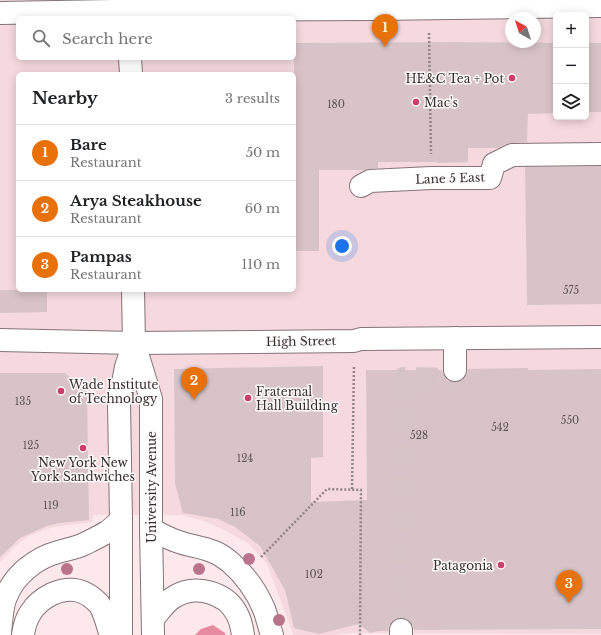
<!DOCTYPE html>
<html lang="en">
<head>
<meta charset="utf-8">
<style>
	body { margin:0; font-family:"Libre Baskerville",serif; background:#f6f6f6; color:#202124 }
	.controls { position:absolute; right:12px; top:12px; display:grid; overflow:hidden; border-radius:6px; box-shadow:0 2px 10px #0003 }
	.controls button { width:36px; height:36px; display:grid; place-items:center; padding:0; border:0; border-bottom:1px solid #e0e0e0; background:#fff; color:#202124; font:20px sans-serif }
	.compass { position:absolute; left:505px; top:12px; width:36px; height:36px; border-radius:50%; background:#fff; box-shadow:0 2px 10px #0003; rotate:321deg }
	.you { position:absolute; left:342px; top:246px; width:14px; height:14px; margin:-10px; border:3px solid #fff; border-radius:50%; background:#1a73e8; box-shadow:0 0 0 6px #1a73e833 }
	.badge { display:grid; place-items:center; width:26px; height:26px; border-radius:50%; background:#7c3aed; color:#fff; font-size:13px; font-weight:700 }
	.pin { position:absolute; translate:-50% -33px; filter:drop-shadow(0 1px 2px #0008) }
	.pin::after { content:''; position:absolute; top:21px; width:14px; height:12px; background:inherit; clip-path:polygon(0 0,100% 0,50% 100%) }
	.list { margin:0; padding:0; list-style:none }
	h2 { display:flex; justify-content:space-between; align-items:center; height:52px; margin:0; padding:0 16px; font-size:17px }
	h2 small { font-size:13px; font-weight:400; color:#757577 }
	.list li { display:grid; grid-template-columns:26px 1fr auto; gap:12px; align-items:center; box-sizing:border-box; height:56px; padding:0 16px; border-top:1px solid #e0e0e0 }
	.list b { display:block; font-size:15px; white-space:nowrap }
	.list p { margin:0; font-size:13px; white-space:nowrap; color:#757577 }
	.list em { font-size:13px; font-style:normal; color:#757577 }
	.icon { flex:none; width:22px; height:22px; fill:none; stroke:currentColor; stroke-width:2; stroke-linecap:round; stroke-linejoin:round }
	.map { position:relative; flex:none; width:601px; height:635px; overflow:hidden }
	.search { position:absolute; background:#fff; box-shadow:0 2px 10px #0003; left:16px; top:16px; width:280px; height:44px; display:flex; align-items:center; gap:10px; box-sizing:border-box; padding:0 14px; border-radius:6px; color:#757577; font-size:15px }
	.panel { position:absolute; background:#fff; box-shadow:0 2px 10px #0003; left:16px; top:72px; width:280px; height:220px; border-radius:6px }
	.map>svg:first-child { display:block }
	.built { fill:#f5d9de; fill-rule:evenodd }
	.forest { fill:#e68aa0 }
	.building { fill:#d8c4c8 }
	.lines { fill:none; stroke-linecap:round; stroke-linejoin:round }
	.minor-tunnel { stroke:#d5c3c6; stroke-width:22; stroke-dasharray:22 11; stroke-linecap:butt }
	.minor-casing { stroke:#857377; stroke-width:24 }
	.major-casing { stroke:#857377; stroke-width:24 }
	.path { stroke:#928487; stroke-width:2.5; stroke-dasharray:2 2; stroke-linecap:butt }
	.minor { stroke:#fff; stroke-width:22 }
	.major { stroke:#fff; stroke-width:22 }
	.tree { fill:#b9748c }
	.poi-dot { fill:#cb3d6b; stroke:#fefafb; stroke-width:1.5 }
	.labels { text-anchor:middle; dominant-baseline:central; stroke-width:3; stroke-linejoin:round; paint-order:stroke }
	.number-label { font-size:10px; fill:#5e5455 }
	.poi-label { font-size:12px; fill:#362e2f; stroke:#fefafb; text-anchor:start }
	.street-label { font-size:12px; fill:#362e2f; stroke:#fefafb }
</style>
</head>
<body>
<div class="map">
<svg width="601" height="635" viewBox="0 0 601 635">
	<rect width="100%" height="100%" fill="#fde8ec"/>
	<path class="built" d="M0,0H601V634L353,633L335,635H294L293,634L267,564L248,543L228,532L204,521L181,515H93L92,522L53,527L29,536L14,547L0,562ZM556,15H586V117H556ZM18,18H294V58H18ZM511,18H535V42H511ZM18,74H294V290H18Z"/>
	<path class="forest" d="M213,625L225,633V635H195L201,629Z"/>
	<g class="building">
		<path d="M445,42L556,43V113L528,114L527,142L512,143L506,144L498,148H468V162L437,163V162H378V168L365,170H319V251H294V43Z"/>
		<rect x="586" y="43" width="15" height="69"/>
		<path d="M601,166V304L527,305L525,167Z"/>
		<path d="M0,290H47V312L0,313Z"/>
		<path d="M323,366V457L311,458V502L367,500L366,370H442L444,376L448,381L455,382L461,381L466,377L468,369L528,368V370L601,369V629L414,630L412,623L407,619L401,618L395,619L390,623L388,631H378L370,633L359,624L319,634L294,628L285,590L260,546L235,527L218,519L183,513L175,483L174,369Z"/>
		<path d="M0,373H65L87,392L89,520L59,523L47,526L20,538L0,557Z"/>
	</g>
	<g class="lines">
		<path class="minor-tunnel" d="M401,630L404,378L455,379V370"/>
		<g class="minor-casing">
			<g id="minor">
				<path d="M0,13L169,10L377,9L601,6"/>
				<path d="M130,58L131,74"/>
				<path d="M361,186L370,181L431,178H490L494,164L512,155L601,154"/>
				<path d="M133,290L134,343"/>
				<path d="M0,340L134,343L354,341L361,339L601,337"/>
				<path d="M455,370V338"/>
				<path d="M401,635V630"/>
			</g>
		</g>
		<g class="major-casing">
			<g id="major">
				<path d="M134,343L151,399V529L153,635"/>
				<path d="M151,529C160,534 169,539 179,542C190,546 203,547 214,552C220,554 225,558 230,562C245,575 256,590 264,609C267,617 269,626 272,635"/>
				<path d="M153,619C159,612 165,602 174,597C195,584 226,592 237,614C241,621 242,628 243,635"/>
				<path d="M0,633C1,624 2,605 6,597C14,575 36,558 58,552C66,550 74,548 82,545C90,541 99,537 107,532C112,529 116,524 121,520"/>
				<path d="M23,635C24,627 26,619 31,612C36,604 44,598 52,594C70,586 85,589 99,604C103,609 108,626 110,633L113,635"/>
				<path d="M121,635V520L119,403L126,367L134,343"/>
			</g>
		</g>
		<g class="path">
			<path d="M429,33L431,154"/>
			<path d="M352,489L354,365"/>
			<path d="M261,557L327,489L361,490L360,635"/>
		</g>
		<use href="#minor" class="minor"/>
		<use href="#major" class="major"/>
	</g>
	<g class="tree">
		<circle cx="249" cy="559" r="6"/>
		<circle cx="67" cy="569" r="6"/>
		<circle cx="199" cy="569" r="6"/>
		<circle cx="279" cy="620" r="6"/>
	</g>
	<g class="poi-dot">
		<circle cx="512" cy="78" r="4"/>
		<circle cx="416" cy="102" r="4"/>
		<circle cx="61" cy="391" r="4"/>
		<circle cx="248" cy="398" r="4"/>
		<circle cx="83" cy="448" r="4"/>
		<circle cx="501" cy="565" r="4"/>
	</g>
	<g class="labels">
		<g class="number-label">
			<text x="336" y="104">180</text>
			<text x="571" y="290">575</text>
			<text x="23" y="401">135</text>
			<text x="570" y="420">550</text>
			<text x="500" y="427">542</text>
			<text x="419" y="435">528</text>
			<text x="31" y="445">125</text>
			<text x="245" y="458">124</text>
			<text x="51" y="505">119</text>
			<text x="238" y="512">116</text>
			<text x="314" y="574">102</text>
		</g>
		<g class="poi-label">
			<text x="504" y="78" text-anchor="end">HE&amp;C Tea + Pot</text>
			<text x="424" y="102">Mac's</text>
			<text x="69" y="384">Wade Institute<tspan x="69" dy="14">of Technology</tspan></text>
			<text x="256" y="391">Fraternal<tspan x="256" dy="14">Hall Building</tspan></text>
			<text x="83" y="462" text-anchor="middle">New York New<tspan x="83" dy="14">York Sandwiches</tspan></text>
			<text x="493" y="565" text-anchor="end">Patagonia</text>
		</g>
		<g class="street-label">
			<text transform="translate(450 178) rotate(-2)">Lane 5 East</text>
			<text transform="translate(301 341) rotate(-1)">High Street</text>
			<text transform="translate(151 487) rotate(-90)">University Avenue</text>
		</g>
	</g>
</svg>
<div class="controls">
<button>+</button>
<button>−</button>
<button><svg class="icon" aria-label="layers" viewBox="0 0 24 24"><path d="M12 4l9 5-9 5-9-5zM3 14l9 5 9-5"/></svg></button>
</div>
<svg class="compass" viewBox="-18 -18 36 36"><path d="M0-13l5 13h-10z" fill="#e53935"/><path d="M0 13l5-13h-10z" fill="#757577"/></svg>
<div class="you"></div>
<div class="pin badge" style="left:385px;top:47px;background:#e8710a">1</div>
<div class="pin badge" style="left:194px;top:400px;background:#e8710a">2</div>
<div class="pin badge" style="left:569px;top:603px;background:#e8710a">3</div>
<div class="search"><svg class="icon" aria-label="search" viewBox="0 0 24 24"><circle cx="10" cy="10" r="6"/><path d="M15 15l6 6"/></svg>Search here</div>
<section class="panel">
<h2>Nearby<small>3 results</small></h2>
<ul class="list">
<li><span class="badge" style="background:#e8710a">1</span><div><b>Bare</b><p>Restaurant</p></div><em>50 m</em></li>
<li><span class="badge" style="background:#e8710a">2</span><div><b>Arya Steakhouse</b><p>Restaurant</p></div><em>60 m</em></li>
<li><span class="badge" style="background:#e8710a">3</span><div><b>Pampas</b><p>Restaurant</p></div><em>110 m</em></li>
</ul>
</section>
</div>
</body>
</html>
